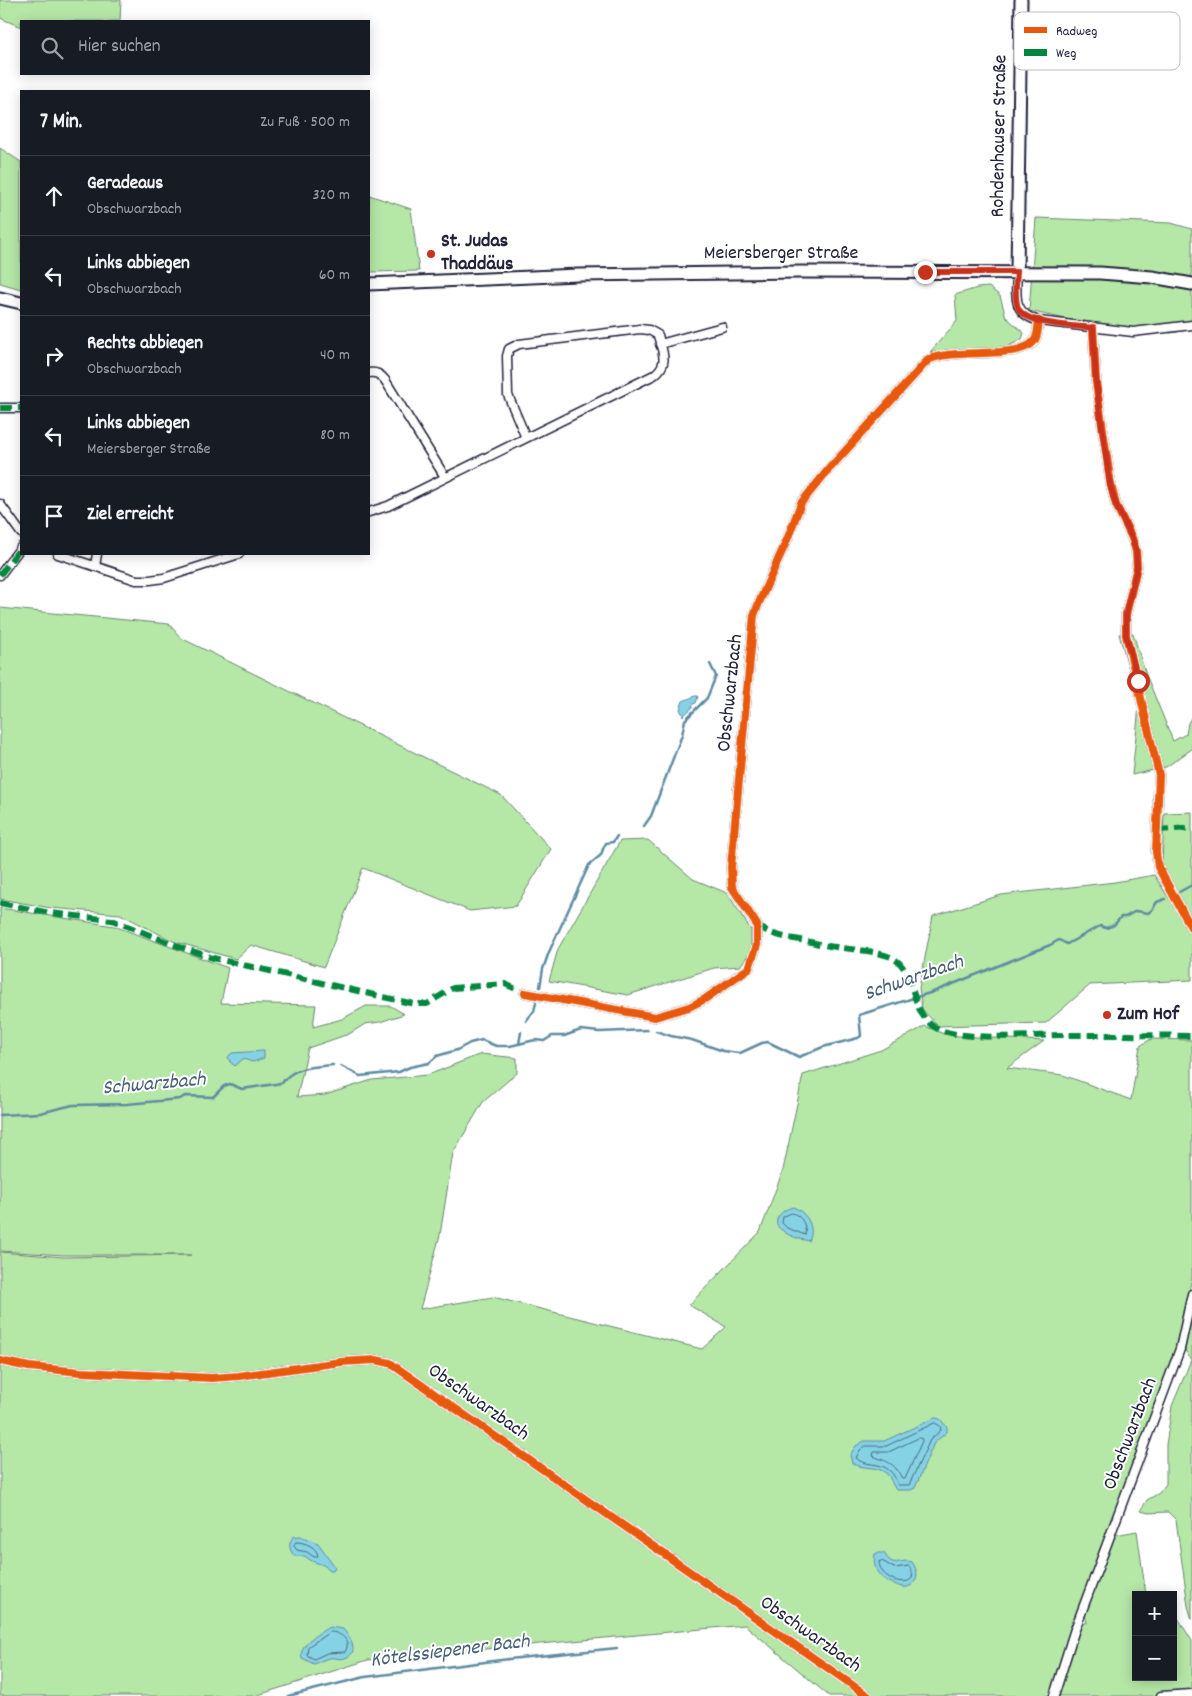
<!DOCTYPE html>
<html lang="de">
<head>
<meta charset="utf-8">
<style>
	body { margin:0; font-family:Dekko,sans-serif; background:#20242c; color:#f1f3f6 }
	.controls { position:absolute; right:15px; bottom:15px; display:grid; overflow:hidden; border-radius:0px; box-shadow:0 2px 12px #0003 }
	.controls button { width:45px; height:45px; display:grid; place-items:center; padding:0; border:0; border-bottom:1px solid #363941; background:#171b24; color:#f1f3f6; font:25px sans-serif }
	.stop { position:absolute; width:15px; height:15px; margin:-11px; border:4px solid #c8321e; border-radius:50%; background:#fff }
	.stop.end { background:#c8321e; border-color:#fff; box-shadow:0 1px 5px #0008 }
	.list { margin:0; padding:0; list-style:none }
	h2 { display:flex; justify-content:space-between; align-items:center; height:65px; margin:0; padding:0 20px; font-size:21px }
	h2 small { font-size:16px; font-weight:400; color:#9ea1a6 }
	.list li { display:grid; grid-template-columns:32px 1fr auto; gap:15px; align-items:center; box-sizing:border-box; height:80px; padding:0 20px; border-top:1px solid #363941 }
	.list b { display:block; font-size:19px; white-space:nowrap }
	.list p { margin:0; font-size:16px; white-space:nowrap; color:#9ea1a6 }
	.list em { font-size:16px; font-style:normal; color:#9ea1a6 }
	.icon { flex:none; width:28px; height:28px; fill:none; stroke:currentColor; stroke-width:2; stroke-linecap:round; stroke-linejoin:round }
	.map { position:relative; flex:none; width:1192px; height:1696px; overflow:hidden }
	.search { position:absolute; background:#171b24; box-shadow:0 2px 12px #0003; left:20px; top:20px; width:350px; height:55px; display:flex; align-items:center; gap:12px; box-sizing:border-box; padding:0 18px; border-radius:0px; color:#9ea1a6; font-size:19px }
	.panel { position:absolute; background:#171b24; box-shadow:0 2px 12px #0003; left:20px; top:90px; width:350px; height:465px; border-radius:0px }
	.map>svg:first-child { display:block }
	.green { fill:#b5e7a7; stroke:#6c8471 }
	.water { fill:#86d2e5; stroke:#5e8ca1 }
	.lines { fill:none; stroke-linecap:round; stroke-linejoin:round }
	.shore { stroke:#4a687f; stroke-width:1 }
	.stream { stroke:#5e8ca1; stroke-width:2.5 }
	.street-casing { stroke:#22223b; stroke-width:11 }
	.secondary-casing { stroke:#22223b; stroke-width:15 }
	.street { stroke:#fff; stroke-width:8 }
	.secondary { stroke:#fff; stroke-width:11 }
	.quiet { stroke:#00873e; stroke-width:6; stroke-dasharray:12 6; stroke-linecap:butt }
	.cycleway-casing { stroke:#fff; stroke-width:11 }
	.cycleway { stroke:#e8590c; stroke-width:8 }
	.route { stroke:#c8321e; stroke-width:6 }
	.poi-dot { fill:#c8321e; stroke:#fff; stroke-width:2 }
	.labels { text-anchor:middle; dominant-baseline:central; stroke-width:4; stroke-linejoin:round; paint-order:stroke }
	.street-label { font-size:20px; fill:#22223b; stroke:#fff }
	.poi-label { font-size:20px; font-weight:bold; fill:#22223b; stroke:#fff; text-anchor:start }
	.water-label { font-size:21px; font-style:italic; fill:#456076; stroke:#fff }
	.key { fill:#fff; stroke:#bdbdc4; stroke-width:1 }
	.key-label { font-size:14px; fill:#22223b }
</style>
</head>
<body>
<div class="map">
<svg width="1192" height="1696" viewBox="0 0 1192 1696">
	<rect width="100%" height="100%" fill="#fff"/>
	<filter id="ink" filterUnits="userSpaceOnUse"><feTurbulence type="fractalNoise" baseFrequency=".02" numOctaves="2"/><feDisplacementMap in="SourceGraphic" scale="10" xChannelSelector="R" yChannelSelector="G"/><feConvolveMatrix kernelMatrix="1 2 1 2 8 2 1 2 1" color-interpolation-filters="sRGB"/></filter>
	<g filter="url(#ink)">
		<g class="green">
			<path d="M0,0H121L120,21H21V27L0,18Z"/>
			<path d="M0,148L21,162V289L0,283Z"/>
			<path d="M369,195L411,209L419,271L369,272Z"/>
			<path d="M1036,218L1171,223L1192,229V329L1171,333L1079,322L1029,311Z"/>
			<path d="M989,287L1000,296L1006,317L1024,333L1022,339L1005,348L930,352L957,321L955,295L977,288Z"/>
			<path d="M0,608L169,624L181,638L501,795L551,849L516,906L470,911L363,868L324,967L251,945L236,959L173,941L120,914L51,908L0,899Z"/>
			<path d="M1133,633L1145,672L1173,741L1186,734L1188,723L1192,716V749L1166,767L1132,775L1139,706L1119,634Z"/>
			<path d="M1192,812V918L1162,866L1164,813Z"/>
			<path d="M648,840L693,879L727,893L751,930V951L740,966L714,968L628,995L549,981L558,949L620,841Z"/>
			<path d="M1154,875L1192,934V980L1090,985L1046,1023L938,1026L922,1009L919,988L933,916L1001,895L1115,882Z"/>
			<path d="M0,908L114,926L228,968L221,1003L316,1005L313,1027L342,1019L366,1006H391L404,1014L380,1022L365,1024L349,1034L308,1048L297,1097L325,1095L372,1080L428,1075L481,1054L517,1058V1073L483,1102L453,1153L440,1235L420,1309L493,1297L702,1349L726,1327L689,1305L760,1232L783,1170L803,1075L881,1050L925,1026L944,1034L959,1036L1044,1041L1007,1068L1063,1075L1131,1100L1140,1046L1151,1039L1192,1040V1278L1176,1348L1079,1611L1071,1621L1087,1623L1085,1613L1115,1535L1137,1531L1146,1595H1136V1677H1173V1610L1192,1641V1696H829L745,1625L368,1660L255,1696H0V1252L64,1257L191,1255H64L0,1251Z"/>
			<path d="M1192,1305V1620L1188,1606L1176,1520L1168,1512L1149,1513L1140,1511L1147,1500L1159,1493L1166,1484V1445L1172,1406L1191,1360L1185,1350Z"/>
		</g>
		<g class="water">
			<path d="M695,696H698L696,703L693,704L692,708L683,716L680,709L683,701Z"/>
			<path d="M264,1051V1058L253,1062L243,1059L235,1066L230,1062L228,1057L232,1053Z"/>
			<path d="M793,1207C806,1212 816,1227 809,1241C800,1239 790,1237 783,1231C769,1222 781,1210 793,1207Z"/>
			<path d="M935,1418L940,1419L947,1427V1432L934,1443L915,1488L911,1490H896C892,1485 891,1477 886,1473C875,1465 863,1470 852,1463L850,1455L856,1446L864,1441H884Z"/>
			<path d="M300,1536L318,1543L335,1567L333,1570H330C321,1561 314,1565 305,1556H294C289,1548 288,1545 293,1537Z"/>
			<path d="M877,1553H884C894,1570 899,1558 912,1562C918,1571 919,1577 912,1585C905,1589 901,1587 894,1584C880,1579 872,1570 875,1554Z"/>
			<path d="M329,1627L343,1629C349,1636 361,1653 345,1658C340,1660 334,1657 329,1658C324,1659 319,1662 314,1664L302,1658C298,1644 318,1634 329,1627Z"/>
		</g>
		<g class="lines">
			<g class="shore">
				<path d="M792,1213C801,1215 807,1225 805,1235L787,1228L782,1223L783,1217Z"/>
				<path d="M935,1423L940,1426L941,1430L930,1440L909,1485H898C896,1480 894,1474 890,1471C880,1461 865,1467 856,1458L860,1450L865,1446H886Z"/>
				<path d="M919,1438L922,1439V1441L905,1479H902C895,1462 887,1462 873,1456L874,1452H888Z"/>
				<path d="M296,1542C305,1542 317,1547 318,1556L314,1557L307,1552L297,1550L294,1546Z"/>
				<path d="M882,1561L894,1568L909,1566C925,1590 880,1585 879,1562Z"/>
				<path d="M330,1632C341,1632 352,1641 345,1652L327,1653L314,1659L307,1655L308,1647Z"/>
			</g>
			<g class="stream">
				<path d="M644,826L651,816L682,735L685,720L707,698L716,676L710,664"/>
				<path d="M1179,892L1192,885"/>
				<path d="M540,987L543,969L549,952L589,865L601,855L603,849L606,843L613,842L617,836"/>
				<path d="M526,1021L534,1011L536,1003"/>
				<path d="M656,1031L671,1036L692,1040L723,1051L740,1053L762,1043L768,1042L799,1057L823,1047L858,1038L861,1036L859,1015L933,992L1050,945L1059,940L1067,944L1100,926L1106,928L1114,925L1121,917H1125L1136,911L1148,913L1152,910L1157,902L1165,899"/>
				<path d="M519,1044L521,1032"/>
				<path d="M341,1066L360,1076L399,1072L410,1067L429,1063L437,1056L457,1050L470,1043L482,1040L496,1046H510L535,1040L544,1041L552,1036H564L581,1030L599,1032L648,1030"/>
				<path d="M0,1115L40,1113L73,1105L127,1104L180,1099L185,1096L213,1097L224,1086L230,1084L242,1089L282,1083C294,1066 314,1067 333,1065"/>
				<path d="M288,1696L365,1677L509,1659L617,1648"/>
			</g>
			<g class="street-casing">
				<g id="street">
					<path d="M1017,272C1016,296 1012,313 1039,321L1133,332L1192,325"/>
					<path d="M1093,328L1096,382L1111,485L1116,505L1132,538L1136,551L1137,567L1126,614V635L1159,775L1156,852L1158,867L1192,929"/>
					<path d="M660,344L722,327"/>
					<path d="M369,373C376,372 380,374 385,380L445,477"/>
					<path d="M0,408H21"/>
					<path d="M0,504L21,533"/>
					<path d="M369,512L388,506L654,375C670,363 662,352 658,335L649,330L640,329L519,344L509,349L507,356L508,395L526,438"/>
					<path d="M58,554L136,580H150L164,578L239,554"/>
					<path d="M95,566L97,554"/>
					<path d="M0,575L21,547"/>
					<path d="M525,993L655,1017L689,1007L705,999L749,968L757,945V925L732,887L731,867L754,615L761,598L787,540L801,503L828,470L928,360C952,347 1021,361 1035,340C1038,335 1038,327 1039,321"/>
					<path d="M0,1361L29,1367L81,1372L212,1378L239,1376L341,1362L376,1360L390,1363L868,1696"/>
					<path d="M1054,1696L1074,1632L1180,1349L1192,1294"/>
					<path d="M1161,1696L1192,1694"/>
				</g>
			</g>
			<g class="secondary-casing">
				<g id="secondary">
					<path d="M1017,272L1021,0"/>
					<path d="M369,284L578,275L800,272L1100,273L1152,277L1192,284"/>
					<path d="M0,298L21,303"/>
				</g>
			</g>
			<use href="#street" class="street"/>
			<use href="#secondary" class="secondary"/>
			<g class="quiet">
				<path d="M0,408H21"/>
				<path d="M0,575L21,547"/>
				<path d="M1157,830L1192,828"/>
				<path d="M0,903L50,913L112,920L180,947L213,958L414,1004H427L453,988L505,984L525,993"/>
				<path d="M757,925C771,936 789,938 806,941C816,943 826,946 836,947C853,950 871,950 888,956C919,966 906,1011 936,1028C962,1042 1036,1035 1067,1035C1109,1035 1150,1035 1192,1036"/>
			</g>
			<g class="cycleway-casing">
				<g id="cycleway">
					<path d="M1093,328L1096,382L1111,485L1116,505L1132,538L1136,551L1137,567L1126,614V635L1159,775L1156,852L1158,867L1192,929"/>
					<path d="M525,993L655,1017L689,1007L705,999L749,968L757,945V925L732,887L731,867L754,615L761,598L787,540L801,503L828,470L928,360C952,347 1021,361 1035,340C1038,335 1038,327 1039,321"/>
					<path d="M0,1361L29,1367L81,1372L212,1378L239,1376L341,1362L376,1360L390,1363L868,1696"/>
				</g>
			</g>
			<use href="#cycleway" class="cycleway"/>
		</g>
	</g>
	<g class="lines" filter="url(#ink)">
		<path class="route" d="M925,272H1017C1016,283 1014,297 1018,308C1026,325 1076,326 1093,328L1096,382L1110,485L1116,505L1132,538L1136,551L1137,567L1126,614V635L1138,681"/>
	</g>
	<g class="poi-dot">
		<circle cx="431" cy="254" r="5"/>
		<circle cx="1107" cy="1015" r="5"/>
	</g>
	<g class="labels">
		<g class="street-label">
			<text transform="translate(1000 136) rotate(-89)">Rohdenhauser Straße</text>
			<text x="781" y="254">Meiersberger Straße</text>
			<text transform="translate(731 693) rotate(-84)">Obschwarzbach</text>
			<text transform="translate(478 1403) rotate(35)">Obschwarzbach</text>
			<text transform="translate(1131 1434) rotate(-69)">Obschwarzbach</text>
			<text transform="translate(810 1635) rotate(35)">Obschwarzbach</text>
		</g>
		<g class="poi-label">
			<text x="441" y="242">St. Judas<tspan x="441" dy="23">Thaddäus</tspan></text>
			<text x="1117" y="1015">Zum Hof</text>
		</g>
		<g class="water-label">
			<text transform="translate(914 979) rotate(-19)">Schwarzbach</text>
			<text transform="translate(154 1085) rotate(-5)">Schwarzbach</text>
			<text transform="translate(450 1652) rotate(-7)">Kötelssiepener Bach</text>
		</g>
	</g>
	<rect x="1014" y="12" width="166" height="58" rx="8" class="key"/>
	<rect x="1024" y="27" width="23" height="6" fill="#e8590c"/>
	<rect x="1024" y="49" width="23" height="7" fill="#00873e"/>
	<g class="key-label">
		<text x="1056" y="35">Radweg</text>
		<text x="1056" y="57">Weg</text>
	</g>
</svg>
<div class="controls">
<button>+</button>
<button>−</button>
</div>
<div class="stop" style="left:1138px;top:681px"></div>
<div class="stop end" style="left:925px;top:272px"></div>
<div class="search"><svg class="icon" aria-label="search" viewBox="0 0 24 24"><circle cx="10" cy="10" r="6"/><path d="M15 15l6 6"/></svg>Hier suchen</div>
<section class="panel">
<h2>7 Min.<small>Zu Fuß · 500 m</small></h2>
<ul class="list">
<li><svg class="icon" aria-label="ahead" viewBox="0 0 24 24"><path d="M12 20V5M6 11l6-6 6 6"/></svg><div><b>Geradeaus</b><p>Obschwarzbach</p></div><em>320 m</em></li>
<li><svg class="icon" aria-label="left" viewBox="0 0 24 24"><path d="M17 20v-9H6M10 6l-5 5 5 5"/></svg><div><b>Links abbiegen</b><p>Obschwarzbach</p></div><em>60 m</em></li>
<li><svg class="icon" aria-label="right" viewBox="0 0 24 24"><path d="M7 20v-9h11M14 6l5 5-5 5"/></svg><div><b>Rechts abbiegen</b><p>Obschwarzbach</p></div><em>40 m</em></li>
<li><svg class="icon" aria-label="left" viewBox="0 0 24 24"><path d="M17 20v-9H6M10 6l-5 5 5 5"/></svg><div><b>Links abbiegen</b><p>Meiersberger Straße</p></div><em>80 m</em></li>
<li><svg class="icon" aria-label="arrive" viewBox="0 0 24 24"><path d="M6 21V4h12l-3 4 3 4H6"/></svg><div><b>Ziel erreicht</b></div></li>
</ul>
</section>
</div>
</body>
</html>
